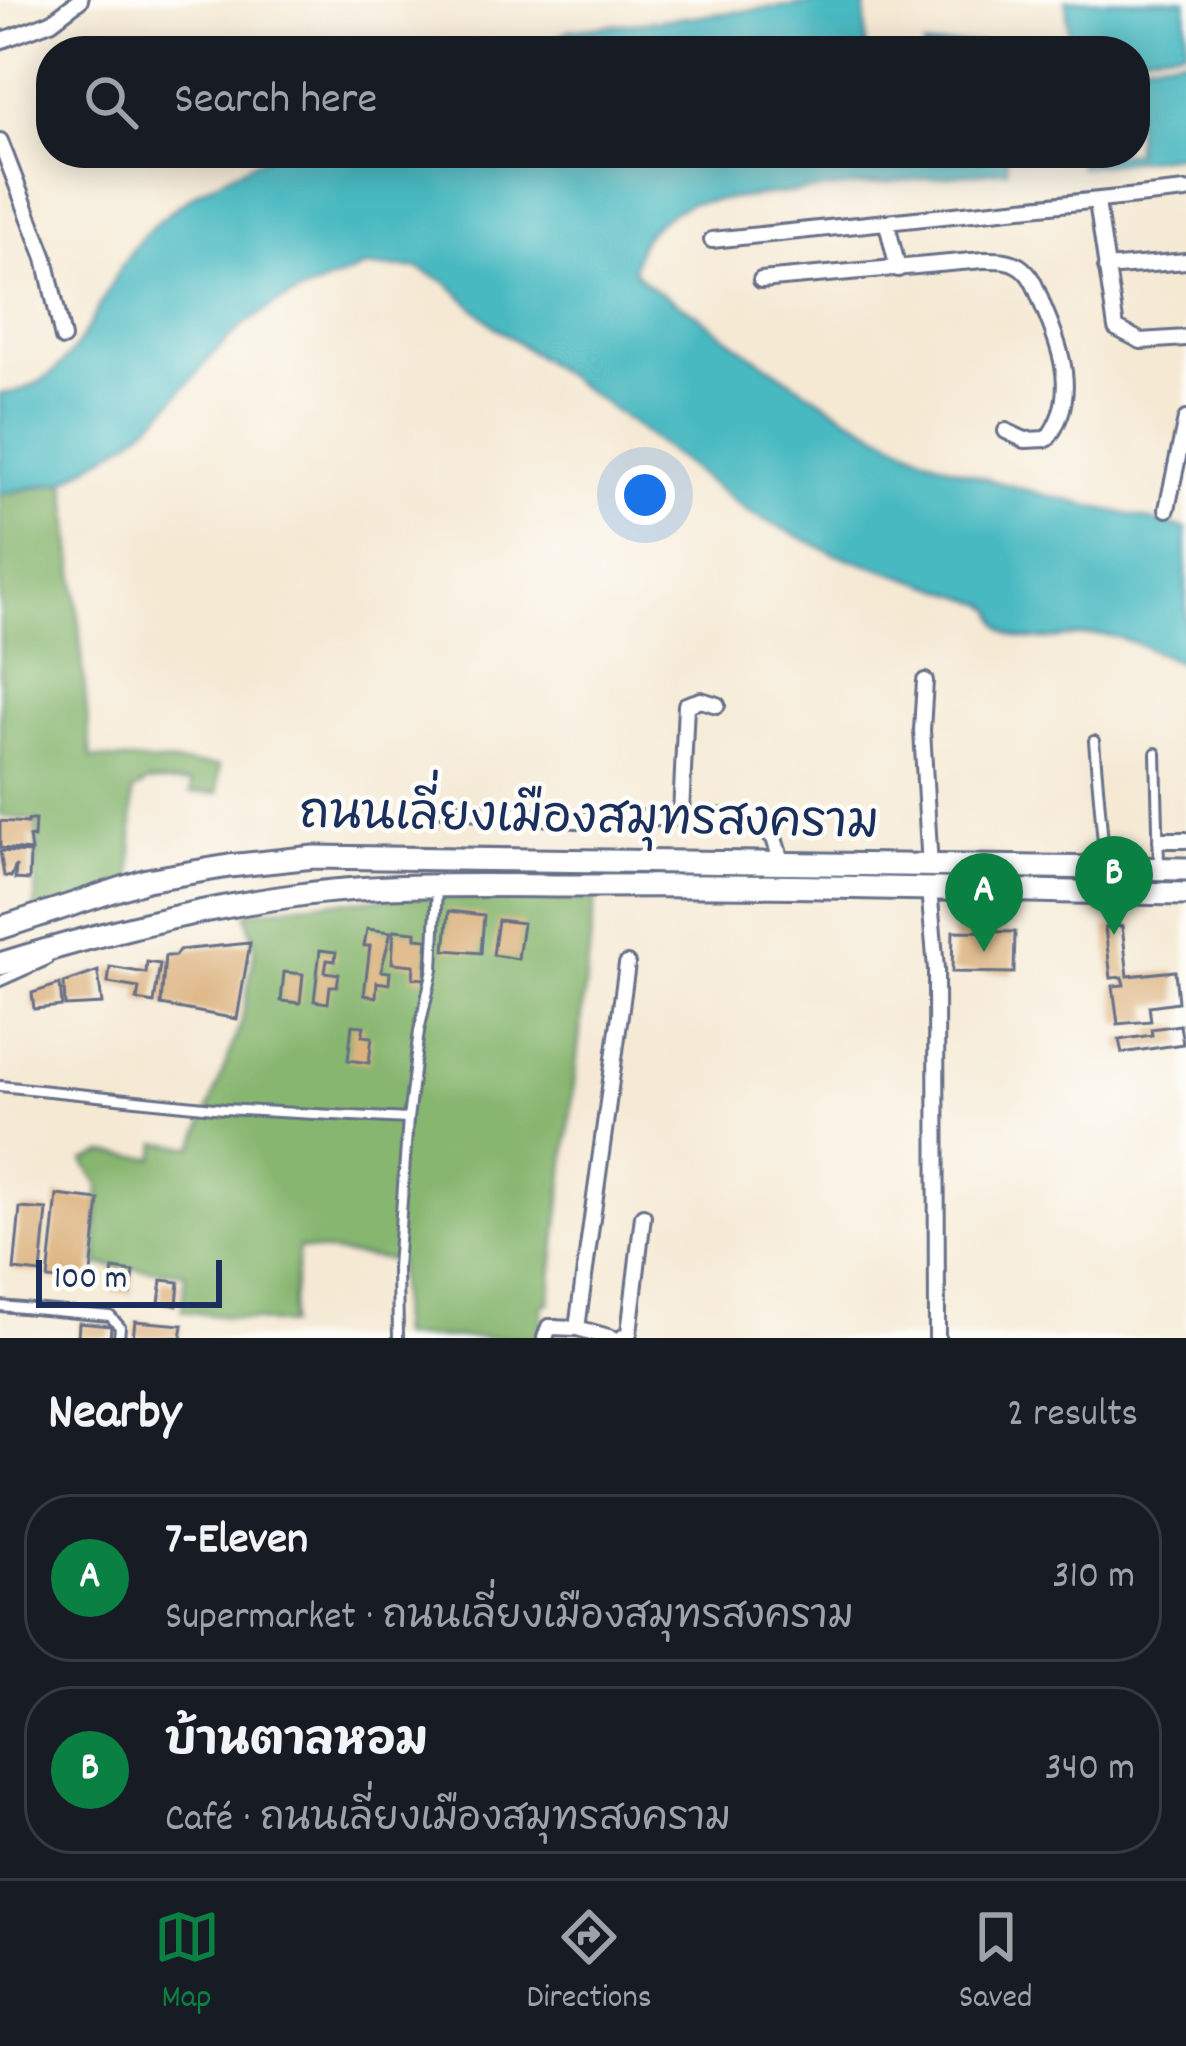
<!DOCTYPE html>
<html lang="en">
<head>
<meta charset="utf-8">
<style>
	body { margin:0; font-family:Dekko,"Playpen Sans Thai",sans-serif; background:#242831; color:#f1f3f6 }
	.scale { position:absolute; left:36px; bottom:30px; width:186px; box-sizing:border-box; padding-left:12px; border:6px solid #1b2f5e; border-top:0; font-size:33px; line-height:42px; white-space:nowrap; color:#1b2f5e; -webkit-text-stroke:9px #fdfcf7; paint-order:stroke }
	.you { position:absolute; left:645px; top:495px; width:42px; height:42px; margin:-30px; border:9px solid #fff; border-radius:50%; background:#1a73e8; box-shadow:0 0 0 18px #1a73e833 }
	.badge { display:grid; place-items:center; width:78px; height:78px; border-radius:50%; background:#0b8043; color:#fff; font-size:39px; font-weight:700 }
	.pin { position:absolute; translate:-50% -99px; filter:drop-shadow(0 3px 6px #0008) }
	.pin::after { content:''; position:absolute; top:63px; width:42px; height:36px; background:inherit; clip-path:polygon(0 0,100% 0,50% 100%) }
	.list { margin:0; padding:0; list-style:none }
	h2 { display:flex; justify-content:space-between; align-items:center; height:156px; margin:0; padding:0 48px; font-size:51px }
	h2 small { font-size:39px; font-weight:400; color:#9ea1a6 }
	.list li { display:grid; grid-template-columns:78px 1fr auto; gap:36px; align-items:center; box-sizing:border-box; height:168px; margin:0 24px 24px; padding:0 24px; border:3px solid #363941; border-radius:48px }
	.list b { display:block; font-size:45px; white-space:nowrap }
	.list p { margin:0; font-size:39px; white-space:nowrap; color:#9ea1a6 }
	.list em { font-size:39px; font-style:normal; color:#9ea1a6 }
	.icon { flex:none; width:66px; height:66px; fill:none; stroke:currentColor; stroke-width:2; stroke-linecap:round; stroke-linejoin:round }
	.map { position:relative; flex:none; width:1186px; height:1338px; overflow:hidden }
	.search { position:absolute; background:#171b24; box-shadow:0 6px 30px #0003; left:36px; right:36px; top:36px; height:132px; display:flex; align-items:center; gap:30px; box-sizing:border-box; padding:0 42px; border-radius:48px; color:#9ea1a6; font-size:45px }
	.sheet { height:540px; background:#171b24 }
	nav { display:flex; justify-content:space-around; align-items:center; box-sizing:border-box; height:168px; border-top:3px solid #363941; background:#171b24; font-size:33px; color:#9ea1a6 }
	nav a { display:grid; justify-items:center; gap:6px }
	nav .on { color:#0b8043 }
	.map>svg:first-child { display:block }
	.forest { fill:#87b66f; stroke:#517266; stroke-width:3 }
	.water { fill:#4ab9c1; stroke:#327490; stroke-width:3 }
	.building { fill:#dcb17d }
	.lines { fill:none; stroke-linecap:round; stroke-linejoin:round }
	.lane-casing { stroke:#677087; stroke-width:14 }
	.street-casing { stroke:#677087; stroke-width:20 }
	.secondary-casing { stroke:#677087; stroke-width:27 }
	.lane { stroke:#fff; stroke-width:8 }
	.street { stroke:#fff; stroke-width:14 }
	.secondary { stroke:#fff; stroke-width:21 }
	.labels { text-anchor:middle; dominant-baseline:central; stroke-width:9; stroke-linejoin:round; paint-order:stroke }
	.street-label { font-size:48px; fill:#1b2f5e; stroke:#fdfcf7 }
</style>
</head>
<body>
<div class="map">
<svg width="1186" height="1338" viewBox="0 0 1186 1338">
	<rect width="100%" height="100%" fill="#fdfcf7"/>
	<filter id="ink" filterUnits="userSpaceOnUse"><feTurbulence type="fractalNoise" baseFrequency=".00833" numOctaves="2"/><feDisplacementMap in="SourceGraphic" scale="24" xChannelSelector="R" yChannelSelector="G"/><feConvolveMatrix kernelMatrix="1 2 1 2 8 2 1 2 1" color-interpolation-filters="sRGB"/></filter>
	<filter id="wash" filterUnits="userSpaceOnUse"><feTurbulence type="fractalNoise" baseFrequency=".004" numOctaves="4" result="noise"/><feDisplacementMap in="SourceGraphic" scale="48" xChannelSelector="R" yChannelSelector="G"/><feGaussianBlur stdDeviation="2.7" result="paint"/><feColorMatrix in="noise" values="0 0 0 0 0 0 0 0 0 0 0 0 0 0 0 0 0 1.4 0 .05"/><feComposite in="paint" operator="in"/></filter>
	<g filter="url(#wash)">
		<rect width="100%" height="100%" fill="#f5e9d4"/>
		<g class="forest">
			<path d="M66,482L91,758L219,766L218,793H191V783L148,782L132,792V886L35,914L37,820L0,816V494Z"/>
			<path d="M426,896L595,900L549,1303L542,1305V1338L399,1337L398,1261L299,1248L289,1325L182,1311L185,1273L97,1265L99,1185L84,1161L104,1153L155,1158L158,1143L194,1147L242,1021L255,948L246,913L299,904Z"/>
		</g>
		<g class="water">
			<path d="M843,0H865L866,51H530L570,30Z"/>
			<path d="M1066,0H1186V49L1135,54V51H924V47L1015,41L1016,49L1070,45Z"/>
			<path d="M1186,57V154L1080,167L1078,153H1135V62Z"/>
			<path d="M274,153H1006L1007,170L691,203C660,217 636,234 634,270C650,292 679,301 701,318C771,371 888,448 971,474C1042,497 1115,510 1186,529V665C1160,656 1132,638 1104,635C1070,631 1002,659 995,611L987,604L835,554L748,512L621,415L494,326L446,282L417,268L365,267L279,302L246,323L218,349L159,416L132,439L66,481L0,494V394C84,387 94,291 142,238C174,201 230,173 274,153Z"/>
		</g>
		<g id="blocks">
			<g class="building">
				<path d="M28,820H35L34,838L29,837L31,851L0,848V821L27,823Z"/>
				<path d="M0,851L30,853L29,880L15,879L16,865L11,877L4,876Z"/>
				<path d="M449,911L484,915L481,953L445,950Z"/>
				<path d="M498,920L523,923L518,959L493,955Z"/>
				<path d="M1122,926L1128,976L1175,971L1178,1002L1149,1006L1151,1021L1118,1024L1113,986L1124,985L1122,977L1111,978L1105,928Z"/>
				<path d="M367,929L391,932L381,971L390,972L389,984L377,982L376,997L364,995L370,946H364Z"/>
				<path d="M394,930L416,932V938L428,939L425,979L413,978L414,965L392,963Z"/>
				<path d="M953,931L1015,932L1014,973L952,972Z"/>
				<path d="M250,943L237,1019L161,1005L165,956H175L179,950Z"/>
				<path d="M320,950L336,952L335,961L327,960L325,972L339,974L337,986H330L328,1003L314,1001Z"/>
				<path d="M147,962L160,964L154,1003L137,1000L139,988L108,983L110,967L146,973Z"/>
				<path d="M98,971L102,1004L65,1006L64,983Z"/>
				<path d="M284,972L303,974L300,1003L281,1001Z"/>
				<path d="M60,984L62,1006L34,1009L32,993Z"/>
				<path d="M352,1025L364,1026L362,1036L372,1037L369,1063L348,1060Z"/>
				<path d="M1180,1025L1183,1044L1122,1053L1119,1040L1152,1035L1151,1029Z"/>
				<path d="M57,1195L99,1200L90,1283L48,1279Z"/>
				<path d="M20,1208L47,1210L41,1273L14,1270Z"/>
				<path d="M113,1269L134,1272L131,1294L110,1292Z"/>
				<path d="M162,1280L179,1282L177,1305L159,1303Z"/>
				<path d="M135,1321L183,1325L181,1338H133Z"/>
				<path d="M79,1323L111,1326L110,1338H78Z"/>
			</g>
		</g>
	</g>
	<g filter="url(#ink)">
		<use href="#blocks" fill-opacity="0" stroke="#677087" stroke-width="3"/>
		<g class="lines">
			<g class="lane-casing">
				<g id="lane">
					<path d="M1094,741L1105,865"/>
					<path d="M1156,753L1159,865"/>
					<path d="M0,981L47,960"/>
					<path d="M0,1086L224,1109L408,1119"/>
					<path d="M0,1306L110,1316L120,1327L119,1338"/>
					<path d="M398,1338L397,1267L408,1119L419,1031L433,969L437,888"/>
				</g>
			</g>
			<g class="street-casing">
				<g id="street">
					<path d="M0,41L51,22L80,0"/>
					<path d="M0,141L45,258L63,338"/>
					<path d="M1097,202L1116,328L1141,341L1186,338"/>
					<path d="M887,224L898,269"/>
					<path d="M712,240L1186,191"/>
					<path d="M1106,268L1186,261"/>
					<path d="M761,280L983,260C996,260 1008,259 1019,266C1033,275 1037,291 1043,306C1062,350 1079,397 1047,439L1025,440L1006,431"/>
					<path d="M1167,509L1186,419"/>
					<path d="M925,681L922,730L930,868"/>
					<path d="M445,809L577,820L750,816L774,838L782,864"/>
					<path d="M681,815L686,705L701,700L717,705"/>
					<path d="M1161,840H1186"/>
					<path d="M929,888L936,969L937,1338"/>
					<path d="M577,1328L627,964"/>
					<path d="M545,1338L549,1327L577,1328L612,1338"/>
					<path d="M622,1338L629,1333L643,1216"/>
				</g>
			</g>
			<g class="secondary-casing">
				<g id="secondary">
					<path d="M0,928L147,880L229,866L314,857L1186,869"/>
					<path d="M0,964C98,934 191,910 292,896C388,882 488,886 584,886C785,884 985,891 1186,894"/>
				</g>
			</g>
			<use href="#lane" class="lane"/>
			<use href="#street" class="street"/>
			<use href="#secondary" class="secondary"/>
		</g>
	</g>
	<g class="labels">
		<g class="street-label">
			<text transform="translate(589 822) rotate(1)">ถนนเลี่ยงเมืองสมุทรสงคราม</text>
		</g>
	</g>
</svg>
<div class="scale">100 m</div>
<div class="you"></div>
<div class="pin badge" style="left:984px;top:952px">A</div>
<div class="pin badge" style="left:1114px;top:935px">B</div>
<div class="search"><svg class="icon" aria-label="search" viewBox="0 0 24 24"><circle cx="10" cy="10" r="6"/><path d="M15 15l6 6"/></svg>Search here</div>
</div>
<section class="sheet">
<h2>Nearby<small>2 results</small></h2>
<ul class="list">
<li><span class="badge">A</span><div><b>7-Eleven</b><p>Supermarket · ถนนเลี่ยงเมืองสมุทรสงคราม</p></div><em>310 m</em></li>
<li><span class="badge">B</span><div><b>บ้านตาลหอม</b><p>Café · ถนนเลี่ยงเมืองสมุทรสงคราม</p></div><em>340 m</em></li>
</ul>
</section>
<nav>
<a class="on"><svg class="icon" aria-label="map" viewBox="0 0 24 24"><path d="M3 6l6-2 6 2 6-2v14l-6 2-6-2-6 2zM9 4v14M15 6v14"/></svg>Map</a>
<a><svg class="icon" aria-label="directions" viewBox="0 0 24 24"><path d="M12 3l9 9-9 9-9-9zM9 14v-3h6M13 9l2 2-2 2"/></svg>Directions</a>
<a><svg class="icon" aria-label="saved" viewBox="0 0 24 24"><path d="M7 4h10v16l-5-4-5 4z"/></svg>Saved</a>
</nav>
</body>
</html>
